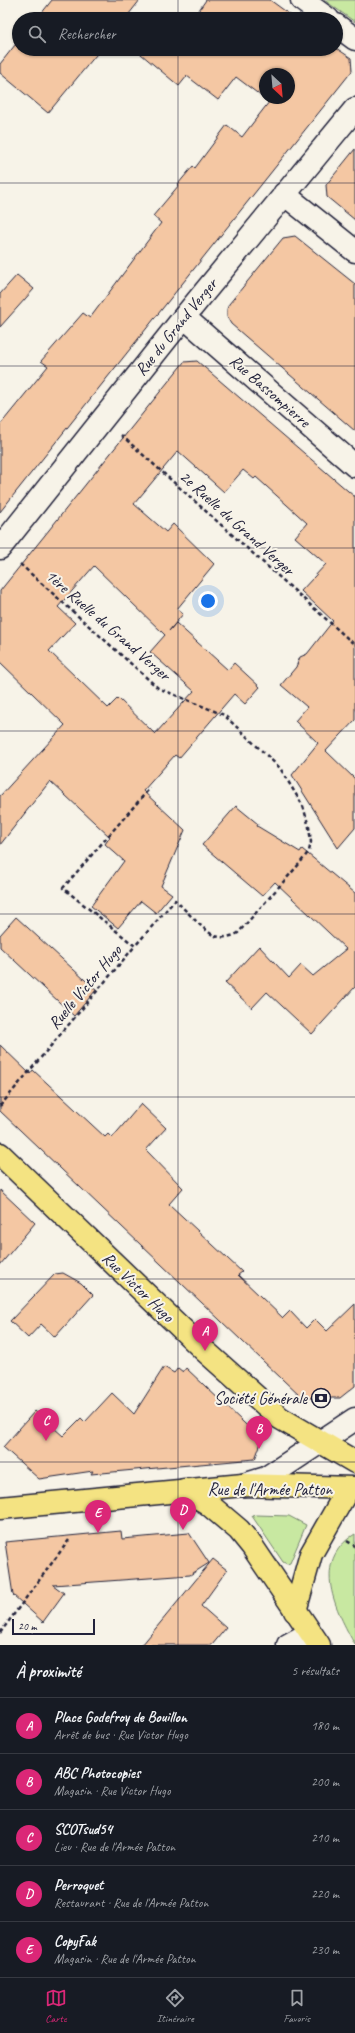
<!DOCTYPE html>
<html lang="fr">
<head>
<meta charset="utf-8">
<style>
	body { margin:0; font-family:Caveat,sans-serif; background:#20242c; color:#f1f3f6 }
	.compass { position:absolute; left:259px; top:68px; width:36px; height:36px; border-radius:50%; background:#171b24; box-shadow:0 1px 3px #0004; rotate:154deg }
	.scale { position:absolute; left:12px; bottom:10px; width:83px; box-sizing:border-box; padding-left:4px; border:2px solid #22223b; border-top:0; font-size:11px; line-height:14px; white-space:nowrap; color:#22223b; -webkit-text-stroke:3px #f7f3e8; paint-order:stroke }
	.you { position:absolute; left:208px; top:601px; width:14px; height:14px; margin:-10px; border:3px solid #fff; border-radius:50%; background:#1a73e8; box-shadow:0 0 0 6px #1a73e833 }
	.badge { display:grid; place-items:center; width:26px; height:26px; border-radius:50%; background:#db2777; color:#fff; font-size:13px; font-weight:700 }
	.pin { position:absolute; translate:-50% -33px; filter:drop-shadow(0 1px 2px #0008) }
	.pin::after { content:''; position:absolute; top:21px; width:14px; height:12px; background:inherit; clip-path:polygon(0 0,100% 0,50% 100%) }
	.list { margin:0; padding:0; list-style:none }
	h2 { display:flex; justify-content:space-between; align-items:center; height:52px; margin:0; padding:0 16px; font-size:17px }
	h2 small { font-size:13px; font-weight:400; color:#9ea1a6 }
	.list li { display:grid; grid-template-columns:26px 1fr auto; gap:12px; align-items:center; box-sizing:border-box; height:56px; padding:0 16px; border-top:1px solid #363941 }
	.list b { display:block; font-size:15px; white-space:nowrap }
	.list p { margin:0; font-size:13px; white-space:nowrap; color:#9ea1a6 }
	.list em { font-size:13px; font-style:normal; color:#9ea1a6 }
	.icon { flex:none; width:22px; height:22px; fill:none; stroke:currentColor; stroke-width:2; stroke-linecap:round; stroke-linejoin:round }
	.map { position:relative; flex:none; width:355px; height:1645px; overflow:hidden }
	.search { position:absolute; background:#171b24; box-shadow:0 1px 3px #0004; left:12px; right:12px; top:12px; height:44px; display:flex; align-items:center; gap:10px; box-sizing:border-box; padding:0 14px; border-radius:22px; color:#9ea1a6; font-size:15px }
	.sheet { height:332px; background:#171b24 }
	nav { display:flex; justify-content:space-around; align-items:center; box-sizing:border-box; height:56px; border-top:1px solid #363941; background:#171b24; font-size:11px; color:#9ea1a6 }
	nav a { display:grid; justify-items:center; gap:2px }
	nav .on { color:#db2777 }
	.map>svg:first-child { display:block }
	.green { fill:#c8e8a1; stroke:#75856e }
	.building { fill:#f4c7a3; stroke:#22223b; fill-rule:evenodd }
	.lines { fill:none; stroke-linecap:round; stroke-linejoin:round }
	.minor-casing { stroke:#22223b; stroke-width:25 }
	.major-casing { stroke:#22223b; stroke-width:25 }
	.path { stroke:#22223b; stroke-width:2.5; stroke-dasharray:4 3; stroke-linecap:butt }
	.minor { stroke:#f7f3e8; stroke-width:22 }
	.major { stroke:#f4e382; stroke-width:22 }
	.grid { fill:none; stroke:#22223b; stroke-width:1; stroke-opacity:0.55 }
	.labels { text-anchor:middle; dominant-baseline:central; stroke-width:4; stroke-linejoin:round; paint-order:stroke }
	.street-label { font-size:17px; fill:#22223b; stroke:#f7f3e8 }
	.poi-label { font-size:17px; fill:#22223b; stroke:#f7f3e8; text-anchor:end }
</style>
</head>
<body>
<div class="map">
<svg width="355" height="1645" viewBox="0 0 355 1645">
	<rect width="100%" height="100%" fill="#f7f3e8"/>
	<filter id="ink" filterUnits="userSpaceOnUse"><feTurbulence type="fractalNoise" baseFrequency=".025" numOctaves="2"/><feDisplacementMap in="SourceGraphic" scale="8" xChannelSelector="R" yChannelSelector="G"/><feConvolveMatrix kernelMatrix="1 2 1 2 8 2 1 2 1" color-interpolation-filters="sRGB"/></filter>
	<g filter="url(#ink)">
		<g class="green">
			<path d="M324,0H355V22Z"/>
			<path d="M256,1515L289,1516L306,1525L290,1563L287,1564L283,1562L252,1516Z"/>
			<path d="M355,1534V1645C336,1610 310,1562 355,1534Z"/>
		</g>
		<g class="building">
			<path d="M52,0H140L125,19H37Z"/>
			<path d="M206,0H270L296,19H197L194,17Z"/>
			<path d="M19,40V49H101L48,113L0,73V64Z"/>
			<path d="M336,48L351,58L352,71L0,512V425L48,366L41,361L83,313L90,318L161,223L153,216L179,185L178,184L193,166L195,168L227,125L242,137L269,102L236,77L218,100L187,76L179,86L135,49ZM265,74H289V98H265Z"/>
			<path d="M355,149V220L327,197L326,185Z"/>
			<path d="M295,236L355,284V431L231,324L227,317V309L229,304L283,238Z"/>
			<path d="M17,275L34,289L0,327V294Z"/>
			<path d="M197,361L355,497V720L326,751L355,779V828L338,848L292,775L318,743L295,721L307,707L281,685L296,667L300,657L307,654L333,621L301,591L326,564L295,537L307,523L256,477L254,479L243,470L224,492L178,451L134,504L166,532L173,524L214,564L177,609L183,614L169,631L176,623L228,670L234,663L260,687L245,704L234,694L179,758L175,755L143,791L185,830L161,886L172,894L156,913L141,901L118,928L91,906L124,861L105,844L110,837L50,781L0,845V796L65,725L0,662V591L184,362ZM94,566L165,635L150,652L194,691L155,734L118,698L108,708L49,651L75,623L58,607Z"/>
			<path d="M236,806L258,824L257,826L300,852L302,849L355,893V987L312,1034L267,992L252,1008L225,983L259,946L289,978L301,965L313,976L346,949L275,882L262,896L202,845Z"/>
			<path d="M16,917L96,990L74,1016L0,947V935Z"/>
			<path d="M0,1045L30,1074L33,1070L105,1137L108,1134L112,1138L141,1104L166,1128L146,1150L183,1188L169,1204L242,1272L238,1275L283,1318L290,1311L306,1328L315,1319L327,1331L355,1304V1386L340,1398H302L0,1111Z"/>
			<path d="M0,1190L35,1223L0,1265Z"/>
			<path d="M63,1273L81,1283L93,1295L55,1337L41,1324L28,1338L10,1321L55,1274Z"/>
			<path d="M164,1367L174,1373L178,1368L183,1372L186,1368L262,1440L255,1459L91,1474L93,1471L39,1479L3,1447L35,1411L63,1436L81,1418L85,1422L112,1393L134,1414Z"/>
			<path d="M121,1531L122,1539L189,1533L209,1563L190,1575L53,1585L64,1593L43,1622L13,1595L5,1542Z"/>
			<path d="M213,1559L227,1570L201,1606L226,1628L212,1645H142Z"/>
		</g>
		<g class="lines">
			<g class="minor-casing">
				<g id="minor">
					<path d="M302,0L328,19"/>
					<path d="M336,25L355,39"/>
					<path d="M284,194L355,251"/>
					<path d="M184,317L355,466"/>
					<path d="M0,548L184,317L355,109"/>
					<path d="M243,1485L266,1478L355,1419"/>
					<path d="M288,1645L310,1633"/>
				</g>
			</g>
			<g class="major-casing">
				<g id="major">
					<path d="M0,1154L205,1351L280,1418L355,1462"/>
					<path d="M184,1490L207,1503L239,1530L252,1546L319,1645"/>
					<path d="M0,1508L243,1485L355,1488"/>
					<path d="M295,1611L311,1554L348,1489"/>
				</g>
			</g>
			<g class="path">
				<path d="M121,435L355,645"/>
				<path d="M20,564L158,688L224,715L280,768L303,806L309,827L311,842L309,851L300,863L238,933C231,937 221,939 213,935C202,929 185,909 175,900L135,946"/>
				<path d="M0,1106L135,946L63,888L150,788"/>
				<path d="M347,1541L355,1546"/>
				<path d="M0,1633L69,1540"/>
			</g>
			<use href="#minor" class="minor"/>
			<use href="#major" class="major"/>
		</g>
	</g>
	<path class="grid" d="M178,0V19M178,49V1645M0,183H355M0,366H355M0,548H355M0,731H355M0,914H355M0,1097H355M0,1279H355M0,1462H355"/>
	<defs>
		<g id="bank-ring" transform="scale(1)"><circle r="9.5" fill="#f7f3e8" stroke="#22223b" stroke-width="1.5"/><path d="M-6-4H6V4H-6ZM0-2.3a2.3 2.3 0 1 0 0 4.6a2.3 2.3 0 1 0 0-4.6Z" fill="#22223b"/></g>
	</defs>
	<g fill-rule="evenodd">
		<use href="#bank-ring" x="321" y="1398"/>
	</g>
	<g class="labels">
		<g class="street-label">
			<text transform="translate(176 327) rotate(-51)">Rue du Grand Verger</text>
			<text transform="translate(270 391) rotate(41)">Rue Bassompierre</text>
			<text transform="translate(237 523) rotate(42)">2e Ruelle du Grand Verger</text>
			<text transform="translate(108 625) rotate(41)">1ère Ruelle du Grand Verger</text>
			<text transform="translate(85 987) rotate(-50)">Ruelle Victor Hugo</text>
			<text transform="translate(138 1287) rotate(44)">Rue Victor Hugo</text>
			<text x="270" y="1489">Rue de l'Armée Patton</text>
		</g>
		<g class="poi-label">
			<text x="307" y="1398">Société Générale</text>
		</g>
	</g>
</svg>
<svg class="compass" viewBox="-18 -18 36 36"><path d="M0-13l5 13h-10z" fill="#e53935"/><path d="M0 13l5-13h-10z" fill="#9ea1a6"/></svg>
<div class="scale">20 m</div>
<div class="you"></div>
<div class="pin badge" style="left:205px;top:1351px">A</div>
<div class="pin badge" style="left:259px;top:1449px">B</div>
<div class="pin badge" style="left:46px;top:1441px">C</div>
<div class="pin badge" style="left:183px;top:1530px">D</div>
<div class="pin badge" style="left:98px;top:1533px">E</div>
<div class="search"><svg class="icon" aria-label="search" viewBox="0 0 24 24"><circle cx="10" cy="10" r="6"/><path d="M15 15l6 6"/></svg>Rechercher</div>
</div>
<section class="sheet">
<h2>À proximité<small>5 résultats</small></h2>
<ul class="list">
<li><span class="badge">A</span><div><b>Place Godefroy de Bouillon</b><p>Arrêt de bus · Rue Victor Hugo</p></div><em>180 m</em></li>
<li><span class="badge">B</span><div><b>ABC Photocopies</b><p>Magasin · Rue Victor Hugo</p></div><em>200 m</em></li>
<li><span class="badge">C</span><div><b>SCOTsud54</b><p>Lieu · Rue de l'Armée Patton</p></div><em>210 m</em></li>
<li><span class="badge">D</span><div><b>Perroquet</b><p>Restaurant · Rue de l'Armée Patton</p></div><em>220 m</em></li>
<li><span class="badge">E</span><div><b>CopyFak</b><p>Magasin · Rue de l'Armée Patton</p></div><em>230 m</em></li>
</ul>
</section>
<nav>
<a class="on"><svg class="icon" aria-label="map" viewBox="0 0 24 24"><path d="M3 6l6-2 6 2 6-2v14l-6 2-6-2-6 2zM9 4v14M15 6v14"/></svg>Carte</a>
<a><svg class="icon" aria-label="directions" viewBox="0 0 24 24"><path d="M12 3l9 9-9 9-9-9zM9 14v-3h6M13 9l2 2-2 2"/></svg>Itinéraire</a>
<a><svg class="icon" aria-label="saved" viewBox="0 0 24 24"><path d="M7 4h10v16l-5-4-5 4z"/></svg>Favoris</a>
</nav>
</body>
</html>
